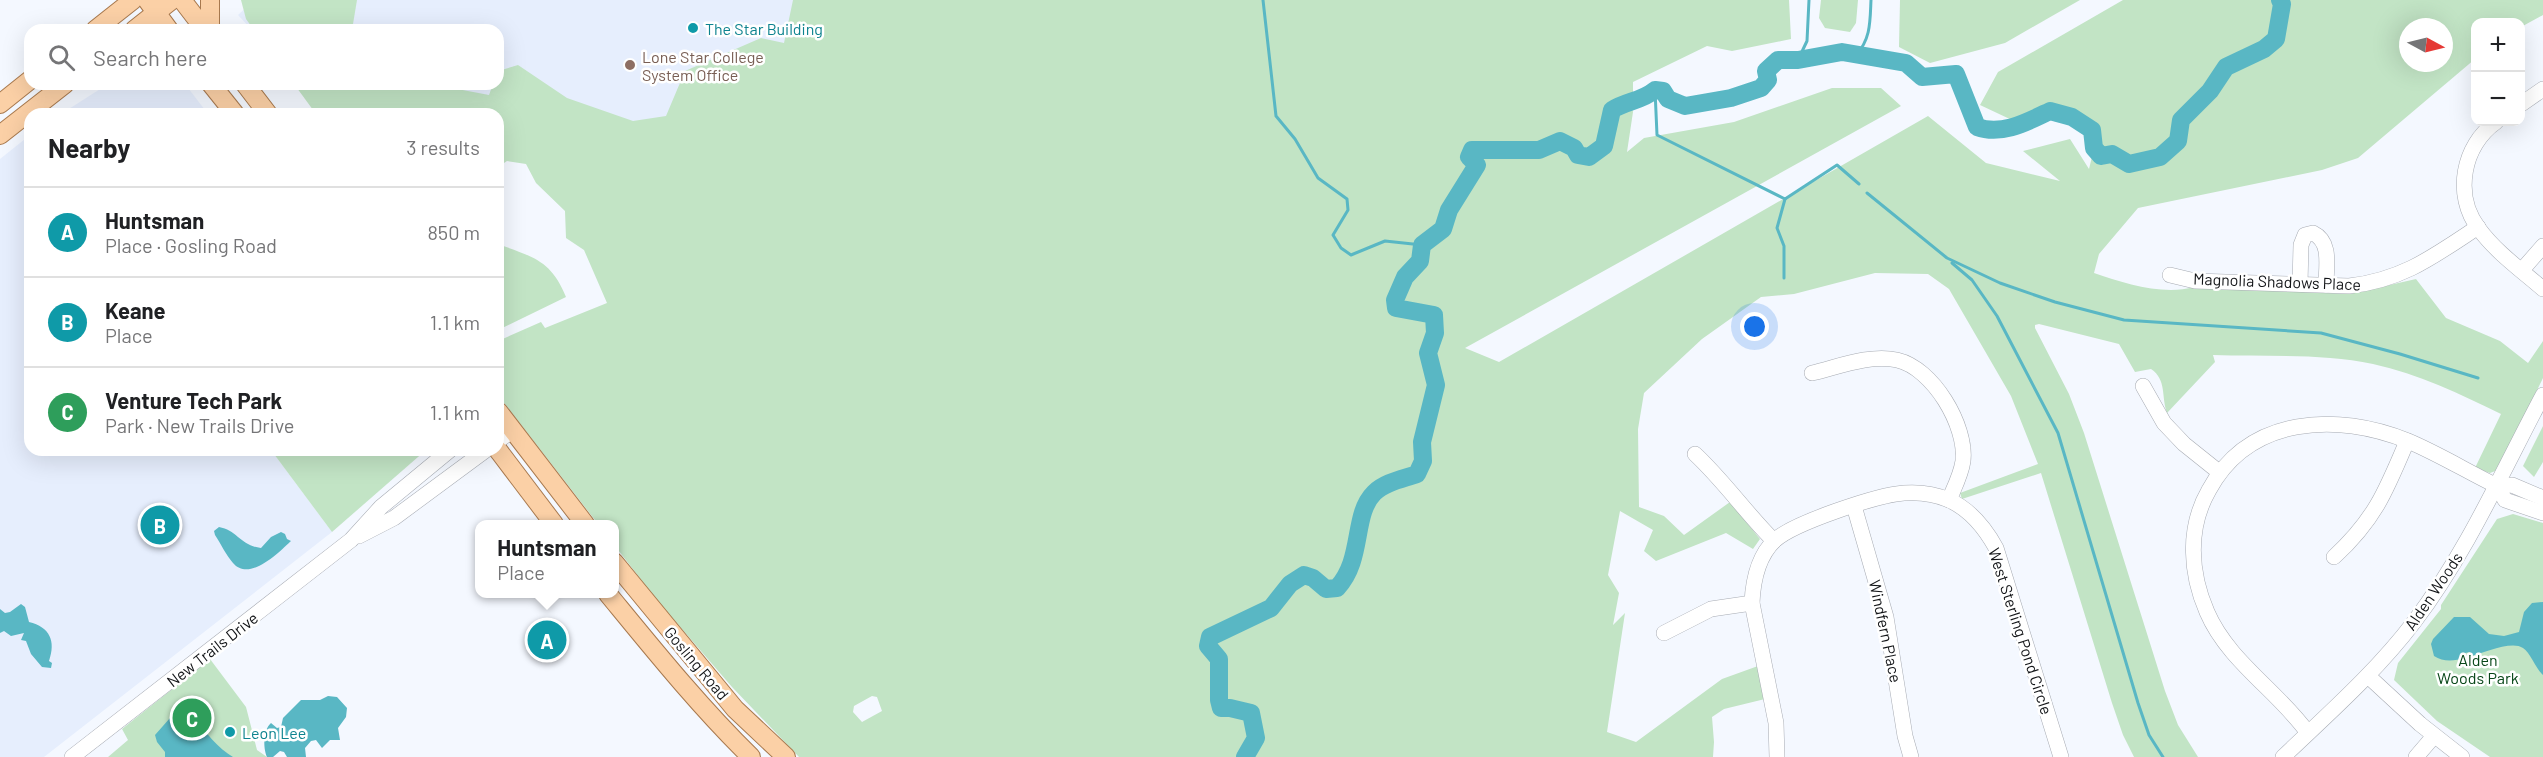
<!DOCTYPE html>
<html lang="en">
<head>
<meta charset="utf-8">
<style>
	body { margin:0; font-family:Barlow,sans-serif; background:#f2f2f2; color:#202124 }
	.controls { position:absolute; right:18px; top:18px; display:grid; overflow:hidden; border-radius:12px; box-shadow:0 6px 24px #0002 }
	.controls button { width:54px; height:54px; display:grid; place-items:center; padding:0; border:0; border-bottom:2px solid #e0e0e0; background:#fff; color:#202124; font:30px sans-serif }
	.compass { position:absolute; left:2399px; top:18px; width:54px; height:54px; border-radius:50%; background:#fff; box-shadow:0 6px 24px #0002; rotate:97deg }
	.you { position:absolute; left:1755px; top:327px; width:21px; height:21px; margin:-15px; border:4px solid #fff; border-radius:50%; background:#1a73e8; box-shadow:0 0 0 9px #1a73e833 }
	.badge { display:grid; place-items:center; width:39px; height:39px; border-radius:50%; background:#0b8043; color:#fff; font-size:20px; font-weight:700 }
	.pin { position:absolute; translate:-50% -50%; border:3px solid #fff; box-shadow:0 2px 6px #0006 }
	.popup { position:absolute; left:475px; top:520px; width:144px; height:78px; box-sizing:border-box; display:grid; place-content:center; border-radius:12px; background:#fff; filter:drop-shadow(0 2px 4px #0005); font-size:20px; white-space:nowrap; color:#757577 }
	.popup b { font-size:22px; color:#202124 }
	.popup::after { content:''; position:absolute; left:50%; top:100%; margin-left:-12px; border:12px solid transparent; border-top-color:#fff }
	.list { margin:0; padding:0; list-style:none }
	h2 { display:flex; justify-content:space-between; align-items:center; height:78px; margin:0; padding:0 24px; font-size:26px }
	h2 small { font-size:20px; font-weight:400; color:#757577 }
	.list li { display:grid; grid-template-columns:39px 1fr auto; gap:18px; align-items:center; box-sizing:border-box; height:90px; padding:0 24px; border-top:2px solid #e0e0e0 }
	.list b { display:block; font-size:22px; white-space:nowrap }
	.list p { margin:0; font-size:20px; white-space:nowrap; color:#757577 }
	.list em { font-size:20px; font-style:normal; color:#757577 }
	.icon { flex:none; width:33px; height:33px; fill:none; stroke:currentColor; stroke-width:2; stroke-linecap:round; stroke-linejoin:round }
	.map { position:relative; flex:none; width:2543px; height:757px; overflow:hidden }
	.search { position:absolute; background:#fff; box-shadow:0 6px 24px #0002; left:24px; top:24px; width:480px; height:66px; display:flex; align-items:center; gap:15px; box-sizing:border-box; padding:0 21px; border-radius:18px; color:#757577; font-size:22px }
	.panel { position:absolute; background:#fff; box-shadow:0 6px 24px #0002; left:24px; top:108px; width:480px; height:348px; border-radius:18px }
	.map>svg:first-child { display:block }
	.built { fill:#e6eefd }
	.green { fill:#c2e4c5; fill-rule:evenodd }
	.water { fill:#59b7c4 }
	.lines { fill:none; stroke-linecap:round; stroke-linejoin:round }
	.stream { stroke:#59b7c4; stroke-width:3 }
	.river { stroke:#59b7c4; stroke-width:18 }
	.minor-casing { stroke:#a7abb3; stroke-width:16 }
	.major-casing { stroke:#a8794e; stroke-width:20 }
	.minor { stroke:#fff; stroke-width:15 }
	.major { stroke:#fbd0a6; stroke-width:18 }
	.culture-dot { fill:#0f9aa8; stroke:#fff; stroke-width:2 }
	.education-dot { fill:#8d6e63; stroke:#fff; stroke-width:2 }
	.labels { text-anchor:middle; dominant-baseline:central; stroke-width:5; stroke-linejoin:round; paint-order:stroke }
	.culture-label { font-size:16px; fill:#0d838f; stroke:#fff; text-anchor:start }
	.education-label { font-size:16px; fill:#785e54; stroke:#fff; text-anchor:start }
	.street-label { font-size:16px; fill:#121417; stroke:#fff }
	.park-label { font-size:16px; fill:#084719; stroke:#fff }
</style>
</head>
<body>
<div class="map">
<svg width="2543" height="757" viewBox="0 0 2543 757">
	<rect width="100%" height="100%" fill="#f4f8ff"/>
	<g class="built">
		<path d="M254,0H795L785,45L661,149L498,114L323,84H498V30H252L238,15Z"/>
		<path d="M108,84H185L208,114H61Z"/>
		<path d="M30,135V450H271L332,532L44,757H0V159Z"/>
	</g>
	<g class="green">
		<path d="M241,0H357L352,30H254L246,19Z"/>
		<path d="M793,0H1789L1791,39L1732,51L1707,46L1633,82V94L1629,95L1633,112L1627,152L1644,138L1734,122L1832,88H1881L1901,106L1465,348L1499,362L1928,116L1986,163L2060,181L2023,151L2070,139L2089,169L2099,128L2065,110L2014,121L1980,105L1998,72L2123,0H2543V15L2521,27L2520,22H2476L2475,59L2358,158L2322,170L2138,208L2099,254L2094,273C2124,283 2163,296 2194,287L2350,294L2416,279L2446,318L2500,341L2528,363L2543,341V378L2498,470L2490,473L2475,468L2501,414C2460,394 2419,374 2373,364C2322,353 2265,357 2213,355L2215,362L2167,413C2161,396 2167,380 2151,369L2135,372L2119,344L2039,324L2035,325V328L2069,394L2084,433L2165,691L2178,725L2198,757H2134L2123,735L2112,703L2041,473L1962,499L1960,493L2038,464L2011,396L1949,289L1928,274L1875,273L1794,294L1761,297L1702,339L1644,393L1638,429L1639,507L1664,516L1684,535L1730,502L1760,539L1753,549L1726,533L1656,561L1644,551L1653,530L1620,511L1608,575L1619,593L1613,625L1625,613L1607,732L1636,742L1722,679L1758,666L1765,699L1724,709L1712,717L1714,742L1713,757H799L732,687L656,599L615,546L614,524H598L498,395V341L541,322L545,328L607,303L584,250L566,238L565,211L536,183L526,164L507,161L498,167V114H316L294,84H431L489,95L493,84H498V71L518,65L567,98L633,121L666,116L685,71L761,38L784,43ZM2408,27H2444V63H2408ZM872,696L877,697L882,711L862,722L853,712L854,706Z"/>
		<path d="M1821,0H1858L1856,23L1850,32L1825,28L1819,18Z"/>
		<path d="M1900,0H2080L2005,43L1930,63L1899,47Z"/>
		<path d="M498,244C533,257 551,260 566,297L498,330Z"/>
		<path d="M2543,426V462L2534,477L2523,466Z"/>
		<path d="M271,450H426L332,532Z"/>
		<path d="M2513,514L2543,523V757H2490L2437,721L2394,680L2398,663L2441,609V605L2497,519Z"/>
		<path d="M210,659L246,707L257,750L267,757H108L128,740L122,729Z"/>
	</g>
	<g class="water">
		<path d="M219,527C237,530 241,546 261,548L271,537L281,532L285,534L287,539L291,541C281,550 250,583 233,563C226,555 221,544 215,535L214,531Z"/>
		<path d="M2543,602V675C2536,669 2530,652 2523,648C2512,640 2483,653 2471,656L2470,652L2465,653V658C2454,661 2443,662 2434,656L2431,644L2433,639L2454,617H2470L2489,634L2504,636L2519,632L2524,612L2532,603Z"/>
		<path d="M21,604L25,607L29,622C50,627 56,641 49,661L52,663L51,668L42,667L31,654L26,641L21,640L24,633L11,636L4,631L0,633V609L5,613L10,612Z"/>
		<path d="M328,696L337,697L347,708L346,717L338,728L340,740H330L322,748L316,740L311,741L305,748L306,757H287L284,752L280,751L273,757H267C263,748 263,730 271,723L277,728L281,727L283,718L301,700H320Z"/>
		<path d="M187,715L197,718C204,732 219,749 233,757H165V752L157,742L155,735L170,718H183Z"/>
	</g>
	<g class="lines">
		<g class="stream">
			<path d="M1263,0L1276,116L1295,139L1318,178L1347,199L1348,210L1333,235L1341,248L1351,255L1385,241L1422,245"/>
			<path d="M1856,55C1871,39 1870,21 1871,0"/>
			<path d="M1798,60L1807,41L1809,0"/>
			<path d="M1655,90L1657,135L1785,199L1837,165L1859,184"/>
			<path d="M1867,193L1947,258L2000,283L2055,302L2124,320L2321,333L2400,354L2478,378"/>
			<path d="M1952,263L1972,280L1997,316L2058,433L2138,703L2149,735L2163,757"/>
			<path d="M1784,278V246L1777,228L1785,199"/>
		</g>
		<path class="river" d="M1245,757L1256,738L1251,713L1230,708H1221L1219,700V659L1208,646L1210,637L1271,608L1290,584L1304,575L1313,578L1326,589L1337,588C1364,559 1352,515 1374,493C1385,482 1403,479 1417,474L1423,461L1422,442L1436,385L1428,353L1435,333L1434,315L1396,308L1395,300L1405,277L1420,261L1422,245L1443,229L1449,210L1477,165L1469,157L1472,150H1539L1560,141L1574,148L1578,155L1589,157L1604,146L1612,110C1626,101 1642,101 1655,90L1663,91L1668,99L1685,106L1731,98L1761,88L1768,80L1766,71L1778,60H1798L1842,52L1906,63L1922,77L1956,74L1977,127C2002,136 2027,122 2050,111L2072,117L2092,130L2094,148L2101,156L2112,154L2129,164L2160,157L2178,141L2181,120L2210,91L2226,67L2264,49L2276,39L2282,4L2280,0"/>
		<g class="minor-casing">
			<g id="minor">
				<path d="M2520,105L2543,89"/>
				<path d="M2496,122C2463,145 2453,195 2479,229C2496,252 2521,270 2543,289"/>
				<path d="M2522,270L2543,246"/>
				<path d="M2170,275L2195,281L2349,286C2403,280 2434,256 2478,227"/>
				<path d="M2300,284L2301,245L2305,235L2313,233C2332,242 2326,267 2326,285"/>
				<path d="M1812,373C1838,367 1869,354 1897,360C1933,368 1967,426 1963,461C1961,475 1954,488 1949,500"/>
				<path d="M2143,386L2164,423L2184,444L2219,472"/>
				<path d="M498,441L513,430"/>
				<path d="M1695,454C1724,481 1746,513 1774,541"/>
				<path d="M2497,486L2505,500L2543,513"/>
				<path d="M1854,506L1886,617L1905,736L1911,757"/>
				<path d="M359,536L394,518L486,450"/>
				<path d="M2334,557C2375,519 2386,491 2407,441"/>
				<path d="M1664,633L1711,609L1752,603"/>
				<path d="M2368,676L2420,724L2462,757"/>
				<path d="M2308,733C2278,691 2228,661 2207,612C2190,573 2187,528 2209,490C2249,416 2337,412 2408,441C2439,454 2468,472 2497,486L2512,485L2543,498"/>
				<path d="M72,757L351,540L381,507L450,450"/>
				<path d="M1777,757L1776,723L1752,603C1753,580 1758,556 1775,540C1794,523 1877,495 1904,493C1918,492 1935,494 1949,500C1971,510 1985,528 1996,548L2061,757"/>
				<path d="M2283,757C2328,714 2376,672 2414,622C2467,552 2502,472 2543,395"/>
				<path d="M2416,757L2434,736"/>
			</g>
		</g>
		<g class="major-casing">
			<g id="major">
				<path d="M147,0L169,30"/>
				<path d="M182,0L205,30"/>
				<path d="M210,0V30"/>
				<path d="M95,30L133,0"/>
				<path d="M134,30L172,0"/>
				<path d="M211,84L235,114"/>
				<path d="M245,84L268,114"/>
				<path d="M0,104L30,80"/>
				<path d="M0,135L65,84"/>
				<path d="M498,411L585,524"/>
				<path d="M498,450L554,524"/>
				<path d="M614,562L735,709L786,757"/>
				<path d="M608,594C654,650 699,706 751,757"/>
			</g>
		</g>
		<use href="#minor" class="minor"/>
		<use href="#major" class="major"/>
	</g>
	<g class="culture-dot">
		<circle cx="693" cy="28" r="6"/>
		<circle cx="230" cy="732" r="6"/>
	</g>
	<circle class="education-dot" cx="630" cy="65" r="6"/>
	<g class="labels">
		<g class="culture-label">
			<text x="705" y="28">The Star Building</text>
			<text x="242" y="732">Leon Lee</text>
		</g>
		<g class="education-label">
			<text x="642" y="56">Lone Star College<tspan x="642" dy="18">System Office</tspan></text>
		</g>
		<g class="street-label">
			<text transform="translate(2277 281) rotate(2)">Magnolia Shadows Place</text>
			<text transform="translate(2433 591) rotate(-56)">Alden Woods</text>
			<text transform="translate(1886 631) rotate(78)">Windfern Place</text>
			<text transform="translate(2021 631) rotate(72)">West Sterling Pond Circle</text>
			<text transform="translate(212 649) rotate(-38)">New Trails Drive</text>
			<text transform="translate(697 663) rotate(50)">Gosling Road</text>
		</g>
		<g class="park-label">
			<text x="2478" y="659">Alden<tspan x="2478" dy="18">Woods Park</tspan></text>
		</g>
	</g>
</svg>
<div class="controls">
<button>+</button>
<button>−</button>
</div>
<svg class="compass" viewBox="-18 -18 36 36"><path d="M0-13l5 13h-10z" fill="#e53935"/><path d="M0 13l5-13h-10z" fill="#757577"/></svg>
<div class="you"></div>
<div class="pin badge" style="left:547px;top:640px;background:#0f9aa8">A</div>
<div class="popup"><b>Huntsman</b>Place</div>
<div class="pin badge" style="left:160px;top:525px;background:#0f9aa8">B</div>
<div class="pin badge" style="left:192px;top:718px;background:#2e9e5b">C</div>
<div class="search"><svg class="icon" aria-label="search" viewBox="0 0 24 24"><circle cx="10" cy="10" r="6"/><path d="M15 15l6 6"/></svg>Search here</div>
<section class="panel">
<h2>Nearby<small>3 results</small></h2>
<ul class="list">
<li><span class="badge" style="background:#0f9aa8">A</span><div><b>Huntsman</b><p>Place · Gosling Road</p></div><em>850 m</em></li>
<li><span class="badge" style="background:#0f9aa8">B</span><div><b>Keane</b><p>Place</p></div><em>1.1 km</em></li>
<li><span class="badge" style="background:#2e9e5b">C</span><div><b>Venture Tech Park</b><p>Park · New Trails Drive</p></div><em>1.1 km</em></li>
</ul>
</section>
</div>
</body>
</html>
